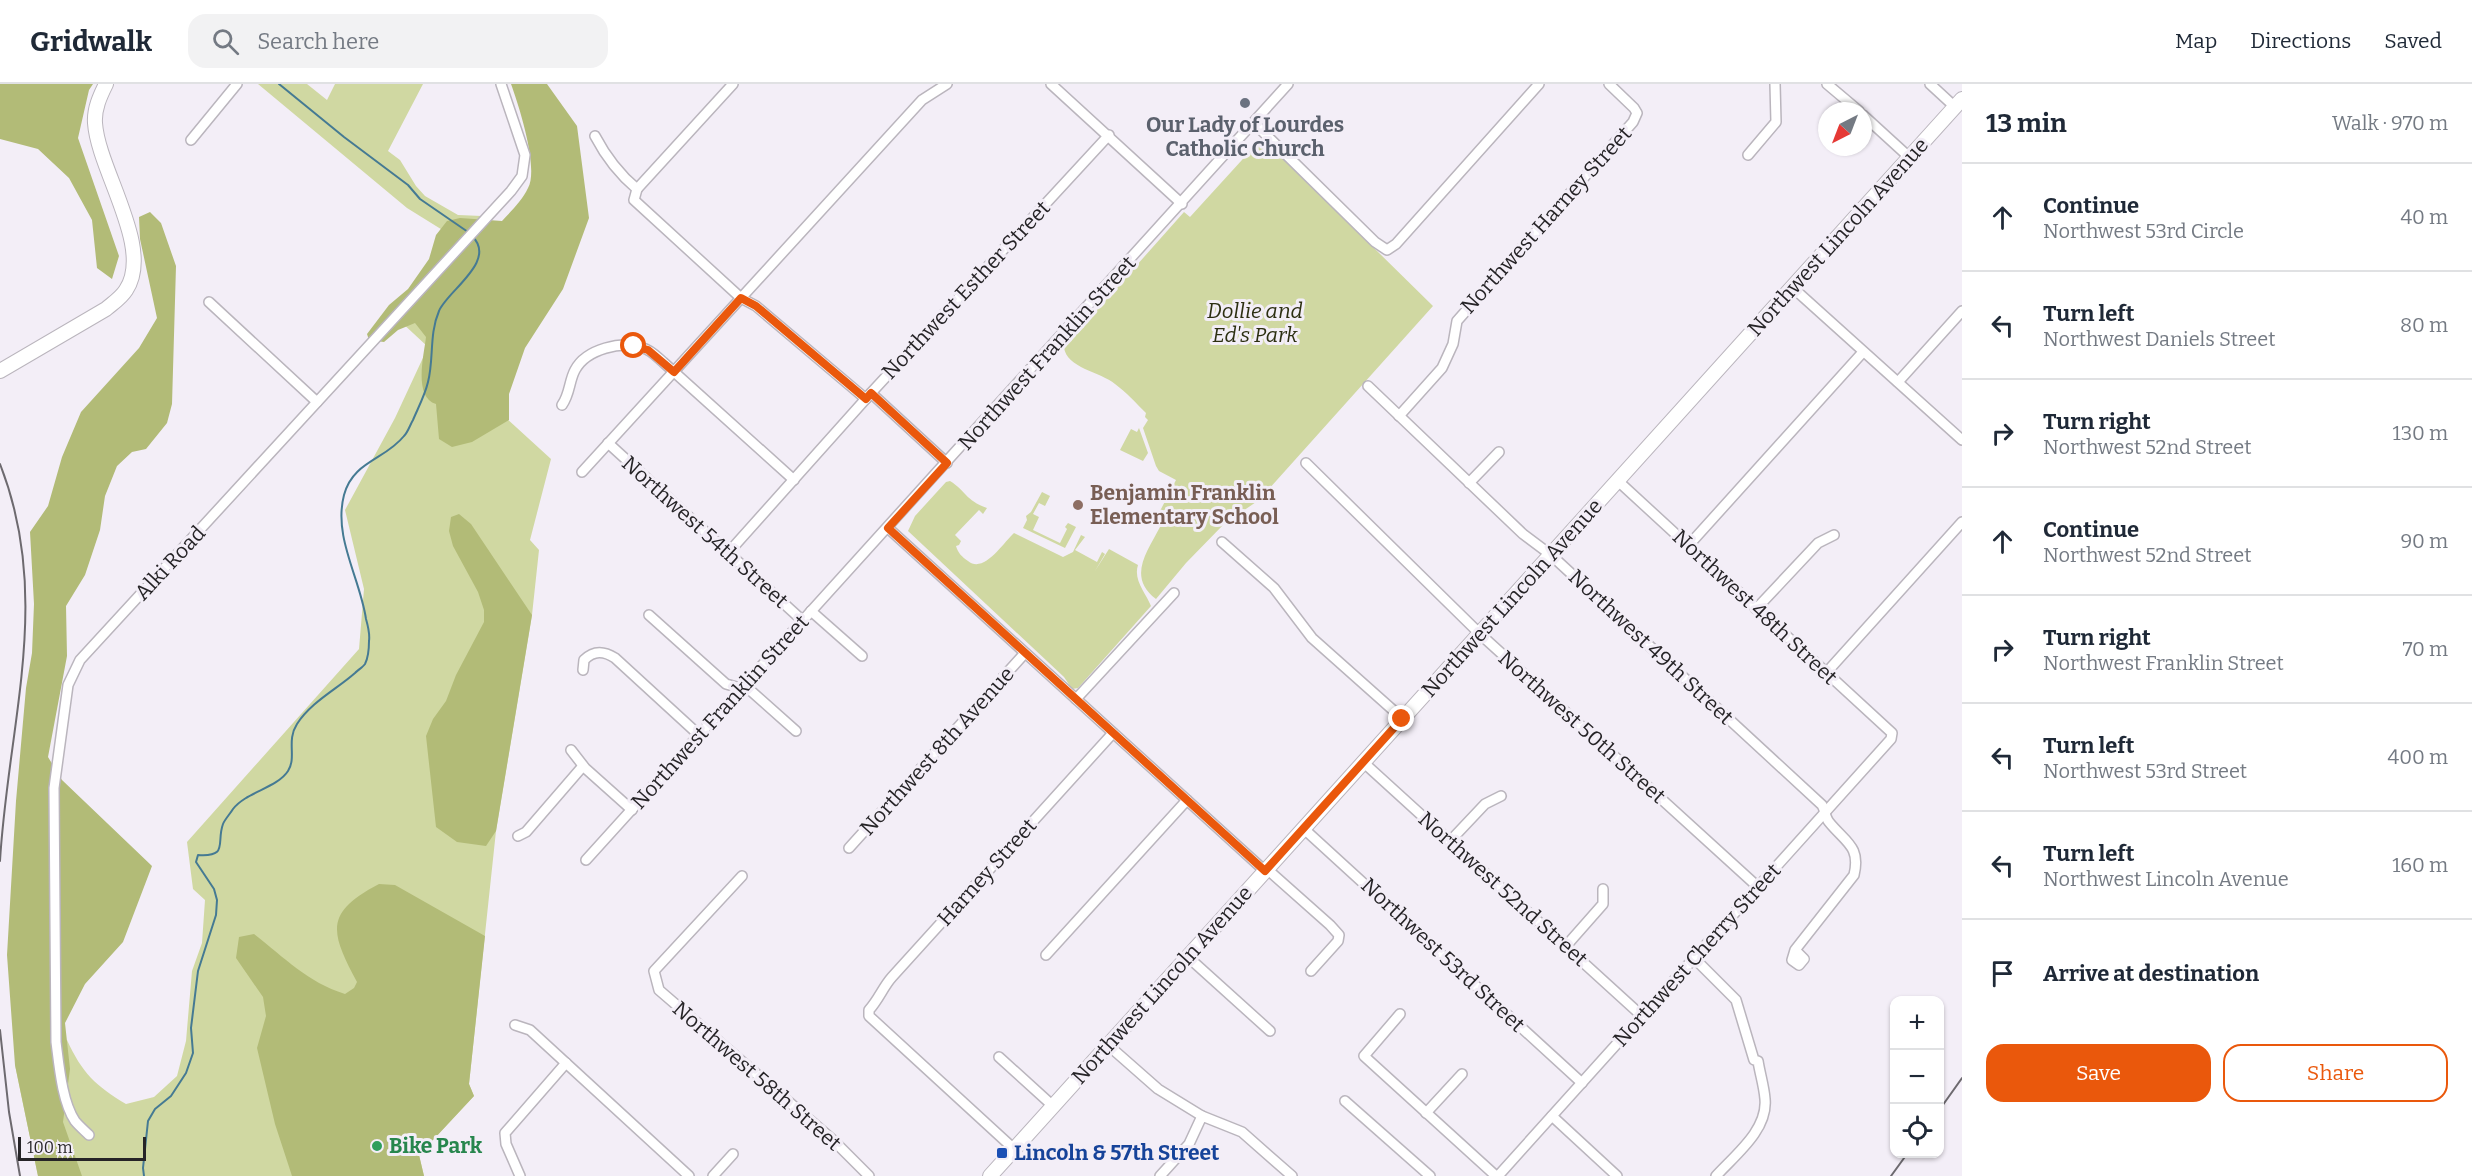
<!DOCTYPE html>
<html lang="en">
<head>
<meta charset="utf-8">
<style>
	body { margin:0; font-family:Bitter,serif; background:#f2f2f3; color:#1f2937 }
	.controls { position:absolute; right:18px; bottom:18px; display:grid; overflow:hidden; border-radius:12px; box-shadow:0 2px 4px #0004 }
	.controls button { width:54px; height:54px; display:grid; place-items:center; padding:0; border:0; border-bottom:2px solid #e0e1e3; background:#fff; color:#1f2937; font:30px sans-serif }
	.compass { position:absolute; left:1818px; top:18px; width:54px; height:54px; border-radius:50%; background:#fff; box-shadow:0 2px 4px #0004; rotate:222deg }
	.scale { position:absolute; left:18px; bottom:15px; width:128px; box-sizing:border-box; padding-left:6px; border:3px solid #262427; border-top:0; font-size:16px; line-height:21px; white-space:nowrap; color:#262427; -webkit-text-stroke:4px #f3eef7; paint-order:stroke }
	.stop { position:absolute; width:18px; height:18px; margin:-14px; border:4px solid #ea580c; border-radius:50%; background:#fff }
	.stop.end { background:#ea580c; border-color:#fff; box-shadow:0 2px 6px #0008 }
	.list { margin:0; padding:0; list-style:none }
	h2 { display:flex; justify-content:space-between; align-items:center; height:78px; margin:0; padding:0 24px; font-size:26px }
	h2 small { font-size:20px; font-weight:400; color:#747a83 }
	.list li { display:grid; grid-template-columns:39px 1fr auto; gap:18px; align-items:center; box-sizing:border-box; height:108px; padding:0 24px; border-top:2px solid #e0e1e3 }
	.list b { display:block; font-size:22px; white-space:nowrap }
	.list p { margin:0; font-size:20px; white-space:nowrap; color:#747a83 }
	.list em { font-size:20px; font-style:normal; color:#747a83 }
	.actions { display:flex; gap:12px; padding:18px 24px }
	.actions a { flex:1; padding:14px 0; border:2px solid #ea580c; border-radius:18px; text-align:center; font-size:21px; color:#ea580c }
	.actions .main { background:#ea580c; color:#fff }
	.icon { flex:none; width:33px; height:33px; fill:none; stroke:currentColor; stroke-width:2; stroke-linecap:round; stroke-linejoin:round }
	.map { position:relative; flex:none; width:1962px; height:1092px; overflow:hidden }
	header { display:flex; align-items:center; gap:36px; box-sizing:border-box; height:84px; padding:0 30px; background:#fff; border-bottom:2px solid #e0e1e3 }
	header strong { font-size:28px }
	nav { display:flex; gap:33px; margin-inline-start:auto; font-size:21px }
	.search { width:420px; height:54px; background:#f2f2f3; display:flex; align-items:center; gap:15px; box-sizing:border-box; padding:0 21px; border-radius:18px; color:#747a83; font-size:22px }
	main { display:flex }
	aside { flex:1; background:#fff }
	.map>svg:first-child { display:block }
	.green { fill:#d0d8a2 }
	.forest { fill:#b2bb77 }
	.lines { fill:none; stroke-linecap:round; stroke-linejoin:round }
	.stream { stroke:#457a93; stroke-width:2 }
	.street-casing { stroke:#bab5bd; stroke-width:12 }
	.secondary-casing { stroke:#bab5bd; stroke-width:16 }
	.street { stroke:#fff; stroke-width:9 }
	.secondary { stroke:#fff; stroke-width:14 }
	.rail { stroke:#6d6a6f; stroke-width:2 }
	.route { stroke:#ea580c; stroke-width:8 }
	.worship-dot { fill:#6b7280; stroke:#f3eef7; stroke-width:2 }
	.education-dot { fill:#8d6e63; stroke:#f3eef7; stroke-width:2 }
	.leisure-dot { fill:#2e9e5b; stroke:#f3eef7; stroke-width:2 }
	.transit-dot { fill:#1a4fb4; stroke:#f3eef7; stroke-width:2 }
	.labels { text-anchor:middle; dominant-baseline:central; stroke-width:6; stroke-linejoin:round; paint-order:stroke }
	.worship-label { font-size:21px; font-weight:bold; fill:#5b616d; stroke:#f3eef7 }
	.street-label { font-size:21px; fill:#262427; stroke:#f3eef7 }
	.park-label { font-size:21px; font-style:italic; fill:#2c2f11; stroke:#f3eef7 }
	.education-label { font-size:21px; font-weight:bold; fill:#785e54; stroke:#f3eef7; text-anchor:start }
	.leisure-label { font-size:21px; font-weight:bold; fill:#27864d; stroke:#f3eef7; text-anchor:start }
	.transit-label { font-size:21px; font-weight:bold; fill:#164399; stroke:#f3eef7; text-anchor:start }
</style>
</head>
<body>
<header>
<strong>Gridwalk</strong>
<div class="search"><svg class="icon" aria-label="search" viewBox="0 0 24 24"><circle cx="10" cy="10" r="6"/><path d="M15 15l6 6"/></svg>Search here</div>
<nav><a>Map</a><a>Directions</a><a>Saved</a></nav>
</header>
<main>
<div class="map">
<svg width="1962" height="1092" viewBox="0 0 1962 1092">
	<rect width="100%" height="100%" fill="#f3eef7"/>
	<g class="green">
		<path d="M258,0H307L327,16L335,0H423L388,67L400,76L416,102L425,112L458,131L482,132L451,284L551,375L530,456L539,466L532,531L496,747L469,1000L474,1012L419,1071L424,1092H38L15,981L67,956C82,989 96,1002 126,1020L154,1013L177,992L186,957L192,887L202,859L205,816L193,805L187,758L359,565L364,505L345,426L395,334L428,263L399,236L465,160L407,124Z"/>
		<path d="M1262,54L1433,222L1259,416L1224,440L1186,479L1156,515C1127,493 1147,468 1160,443L1153,435V431L1160,427L1176,396L1159,387L1156,382L1143,344L1148,336L1145,333L1146,329C1136,319 1126,308 1115,300C1101,288 1066,284 1064,263L1184,128L1190,133Z"/>
		<path d="M1139,344L1148,369L1143,377L1120,366L1131,345L1137,348Z"/>
		<path d="M950,397C966,407 965,416 987,424L983,430L979,426L955,451L961,457L959,461L956,462C958,469 962,473 968,477C984,490 1003,459 1014,449L1063,473L1073,468L1081,451L1085,453L1075,466L1097,478L1102,468L1105,470L1095,487L1109,465L1138,481C1133,496 1146,509 1151,522L1078,604L1072,605L1064,593L908,447L915,432L946,398Z"/>
		<path d="M1042,408L1050,412L1045,422L1039,419L1033,430L1039,433L1033,446L1060,459L1067,445L1065,443L1068,439L1076,443L1065,464L1023,444L1027,436L1026,432L1031,428Z"/>
	</g>
	<g class="forest">
		<path d="M0,0H93L89,6L78,54L119,172L112,195L97,184L92,136L69,94L38,65L0,55Z"/>
		<path d="M511,0H547L577,42L589,134L563,205L525,264L509,310V336L472,358L452,363L439,355L436,320C413,313 424,271 426,253L415,239L398,246L384,258L369,256L367,250L389,221L408,205L429,175L436,151L447,137L460,134L502,137C511,127 522,117 528,104C539,84 519,22 511,0Z"/>
		<path d="M150,128L161,139L176,182L172,320L167,339L146,365L132,368L117,382L105,412L100,446L85,491L66,522L67,572L48,673L62,696L152,782L123,858L85,900L65,939L70,985L63,1038L82,1092H38L15,981L7,871L16,717L26,604L32,569L34,520L30,448L48,422L62,373L81,328L139,264L157,234L140,155L139,133Z"/>
		<path d="M459,430L471,440L532,531L496,747L486,762L457,758L436,743L426,652L433,635L446,617L456,591L484,538V526L478,508L453,462L449,447L451,433Z"/>
		<path d="M379,800L395,801L485,852L469,1000L474,1012L419,1071L424,1092H292L275,1040L257,964L266,932L263,913L236,874L239,853L254,850C285,874 307,898 345,910L354,904L357,898C331,849 323,829 379,800Z"/>
	</g>
	<g class="lines">
		<g class="stream">
			<path d="M279,0L344,53L408,101L420,115L468,148"/>
			<path d="M144,1092L143,1084L148,1037L155,1025L171,1012L186,989L193,969L191,944L198,887L216,831L217,816L214,805L196,778L198,771C229,773 216,759 223,740C225,735 230,730 233,725C246,708 277,704 288,687C297,673 286,657 297,640C311,618 337,605 355,589C358,586 363,583 365,580C368,574 369,563 369,557C370,550 368,542 366,535C360,494 333,453 344,411C353,377 385,376 404,352C408,348 410,341 413,336C418,324 425,311 428,298C434,275 429,250 439,227C447,207 498,177 472,152"/>
		</g>
		<g class="street-casing">
			<g id="street">
				<path d="M1051,0L1182,120"/>
				<path d="M1827,0L1859,27"/>
				<path d="M1930,0L1955,23"/>
				<path d="M1863,31L1909,73"/>
				<path d="M1254,39L1375,158L1387,166L1396,160L1539,0"/>
				<path d="M595,52C606,73 619,90 637,105L634,116L741,214L756,222L866,315"/>
				<path d="M191,56L237,0"/>
				<path d="M1748,71L1776,38L1775,0"/>
				<path d="M637,105L733,0"/>
				<path d="M1792,203L1962,356"/>
				<path d="M209,218L317,318"/>
				<path d="M1898,298L1962,227"/>
				<path d="M1368,302L1523,450L1551,471L1822,721C1825,726 1825,733 1829,738C1845,758 1861,762 1854,791L1795,866L1792,876L1799,881L1804,875L1795,866"/>
				<path d="M871,309L947,379"/>
				<path d="M562,321C570,310 569,297 575,286C586,265 622,256 643,264C651,266 657,273 663,278L794,396"/>
				<path d="M1399,332L1442,284L1453,260L1457,237L1633,38L1637,29L1634,24L1609,0"/>
				<path d="M608,359L803,537"/>
				<path d="M1306,379L1480,550L1758,803"/>
				<path d="M582,388L922,16L947,0"/>
				<path d="M1469,399L1499,368"/>
				<path d="M888,444L1265,787"/>
				<path d="M1222,458L1274,504L1312,554L1403,635"/>
				<path d="M1688,462L1863,268"/>
				<path d="M728,469L871,309L1109,51"/>
				<path d="M1756,525L1818,459L1834,451"/>
				<path d="M811,527L862,572"/>
				<path d="M649,531L726,600L751,607L796,647"/>
				<path d="M583,586L584,576C594,566 604,567 615,574L699,651"/>
				<path d="M1826,589L1962,438"/>
				<path d="M1076,615L1174,509"/>
				<path d="M571,666L585,684L632,726"/>
				<path d="M1363,678L1642,932"/>
				<path d="M1303,744L1582,999"/>
				<path d="M518,752L526,748L583,682"/>
				<path d="M1451,756L1485,720L1501,712"/>
				<path d="M849,764L1025,569"/>
				<path d="M586,776L1288,0"/>
				<path d="M1267,785L1330,841L1339,851L1338,857L1311,887"/>
				<path d="M742,792L654,887L659,906L833,1056L869,1092"/>
				<path d="M1566,862L1603,820V805"/>
				<path d="M1046,871L1187,716"/>
				<path d="M1188,873L1270,947"/>
				<path d="M1694,874L1736,916L1754,976L1758,977C1760,990 1764,1002 1765,1015C1768,1046 1735,1071 1716,1092"/>
				<path d="M1400,930L1364,972L1496,1092"/>
				<path d="M515,941L530,946L689,1092"/>
				<path d="M1108,961L1158,1005L1202,1032"/>
				<path d="M999,973L1053,1022"/>
				<path d="M1345,1017L1430,1092"/>
				<path d="M1426,1029L1462,990"/>
				<path d="M1552,1032L1617,1092"/>
				<path d="M89,1051C85,1047 79,1042 75,1037C62,1018 59,981 56,958L54,704L68,601L80,576L511,107L522,92L525,71L501,0"/>
				<path d="M1014,1065L869,932V926C879,915 883,903 892,893L1113,649"/>
				<path d="M520,1092L506,1060L505,1049L566,979"/>
				<path d="M713,1092L733,1070"/>
				<path d="M1160,1092L1189,1060L1202,1032L1242,1048L1292,1092"/>
				<path d="M1498,1092L1891,655L1892,649L1618,397"/>
			</g>
		</g>
		<g class="secondary-casing">
			<g id="secondary">
				<path d="M0,287L106,225C113,219 121,214 126,206C154,164 98,86 95,39C94,25 100,12 106,0"/>
				<path d="M990,1092L1962,15"/>
			</g>
		</g>
		<use href="#street" class="street"/>
		<use href="#secondary" class="secondary"/>
		<g class="rail">
			<path d="M0,380C53,515 8,639 0,777"/>
			<path d="M0,946L9,1028L20,1092"/>
			<path d="M1940,1025L1962,994"/>
			<path d="M1891,1092L1907,1070"/>
		</g>
	</g>
	<g class="lines">
		<path class="route" d="M634,262L648,266L674,288L741,214L756,222L866,315L871,309L947,379L888,444L1265,787L1402,635"/>
	</g>
	<circle class="worship-dot" cx="1245" cy="19" r="6"/>
	<circle class="education-dot" cx="1078" cy="421" r="6"/>
	<circle class="leisure-dot" cx="377" cy="1062" r="6"/>
	<rect class="transit-dot" x="996" y="1063" width="12" height="12" rx="3"/>
	<g class="labels">
		<g class="worship-label">
			<text x="1245" y="41">Our Lady of Lourdes<tspan x="1245" dy="24">Catholic Church</tspan></text>
		</g>
		<g class="street-label">
			<text transform="translate(1546 136) rotate(-48)">Northwest Harney Street</text>
			<text transform="translate(1838 153) rotate(-48)">Northwest Lincoln Avenue</text>
			<text transform="translate(966 206) rotate(-47)">Northwest Esther Street</text>
			<text transform="translate(1047 269) rotate(-48)">Northwest Franklin Street</text>
			<text transform="translate(705 448) rotate(42)">Northwest 54th Street</text>
			<text transform="translate(170 479) rotate(-47)">Alki Road</text>
			<text transform="translate(1512 514) rotate(-48)">Northwest Lincoln Avenue</text>
			<text transform="translate(1755 523) rotate(43)">Northwest 48th Street</text>
			<text transform="translate(1651 563) rotate(43)">Northwest 49th Street</text>
			<text transform="translate(720 628) rotate(-48)">Northwest Franklin Street</text>
			<text transform="translate(1582 643) rotate(42)">Northwest 50th Street</text>
			<text transform="translate(937 667) rotate(-48)">Northwest 8th Avenue</text>
			<text transform="translate(987 788) rotate(-48)">Harney Street</text>
			<text transform="translate(1503 805) rotate(42)">Northwest 52nd Street</text>
			<text transform="translate(1443 871) rotate(43)">Northwest 53rd Street</text>
			<text transform="translate(1697 871) rotate(-48)">Northwest Cherry Street</text>
			<text transform="translate(1162 901) rotate(-48)">Northwest Lincoln Avenue</text>
			<text transform="translate(757 992) rotate(41)">Northwest 58th Street</text>
		</g>
		<g class="park-label">
			<text x="1255" y="227">Dollie and<tspan x="1255" dy="24">Ed's Park</tspan></text>
		</g>
		<g class="education-label">
			<text x="1090" y="409">Benjamin Franklin<tspan x="1090" dy="24">Elementary School</tspan></text>
		</g>
		<g class="leisure-label">
			<text x="389" y="1062">Bike Park</text>
		</g>
		<g class="transit-label">
			<text x="1014" y="1069">Lincoln &amp; 57th Street</text>
		</g>
	</g>
</svg>
<div class="controls">
<button>+</button>
<button>−</button>
<button><svg class="icon" aria-label="locate" viewBox="0 0 24 24"><circle cx="12" cy="12" r="6"/><path d="M12 2v4M12 18v4M2 12h4M18 12h4"/></svg></button>
</div>
<svg class="compass" viewBox="-18 -18 36 36"><path d="M0-13l5 13h-10z" fill="#e53935"/><path d="M0 13l5-13h-10z" fill="#747a83"/></svg>
<div class="scale">100 m</div>
<div class="stop" style="left:634px;top:262px"></div>
<div class="stop end" style="left:1402px;top:635px"></div>
</div>
<aside>
<h2>13 min<small>Walk · 970 m</small></h2>
<ul class="list">
<li><svg class="icon" aria-label="ahead" viewBox="0 0 24 24"><path d="M12 20V5M6 11l6-6 6 6"/></svg><div><b>Continue</b><p>Northwest 53rd Circle</p></div><em>40 m</em></li>
<li><svg class="icon" aria-label="left" viewBox="0 0 24 24"><path d="M17 20v-9H6M10 6l-5 5 5 5"/></svg><div><b>Turn left</b><p>Northwest Daniels Street</p></div><em>80 m</em></li>
<li><svg class="icon" aria-label="right" viewBox="0 0 24 24"><path d="M7 20v-9h11M14 6l5 5-5 5"/></svg><div><b>Turn right</b><p>Northwest 52nd Street</p></div><em>130 m</em></li>
<li><svg class="icon" aria-label="ahead" viewBox="0 0 24 24"><path d="M12 20V5M6 11l6-6 6 6"/></svg><div><b>Continue</b><p>Northwest 52nd Street</p></div><em>90 m</em></li>
<li><svg class="icon" aria-label="right" viewBox="0 0 24 24"><path d="M7 20v-9h11M14 6l5 5-5 5"/></svg><div><b>Turn right</b><p>Northwest Franklin Street</p></div><em>70 m</em></li>
<li><svg class="icon" aria-label="left" viewBox="0 0 24 24"><path d="M17 20v-9H6M10 6l-5 5 5 5"/></svg><div><b>Turn left</b><p>Northwest 53rd Street</p></div><em>400 m</em></li>
<li><svg class="icon" aria-label="left" viewBox="0 0 24 24"><path d="M17 20v-9H6M10 6l-5 5 5 5"/></svg><div><b>Turn left</b><p>Northwest Lincoln Avenue</p></div><em>160 m</em></li>
<li><svg class="icon" aria-label="arrive" viewBox="0 0 24 24"><path d="M6 21V4h12l-3 4 3 4H6"/></svg><div><b>Arrive at destination</b></div></li>
</ul>
<div class="actions"><a class="main">Save</a><a>Share</a></div>
</aside>
</main>
</body>
</html>
